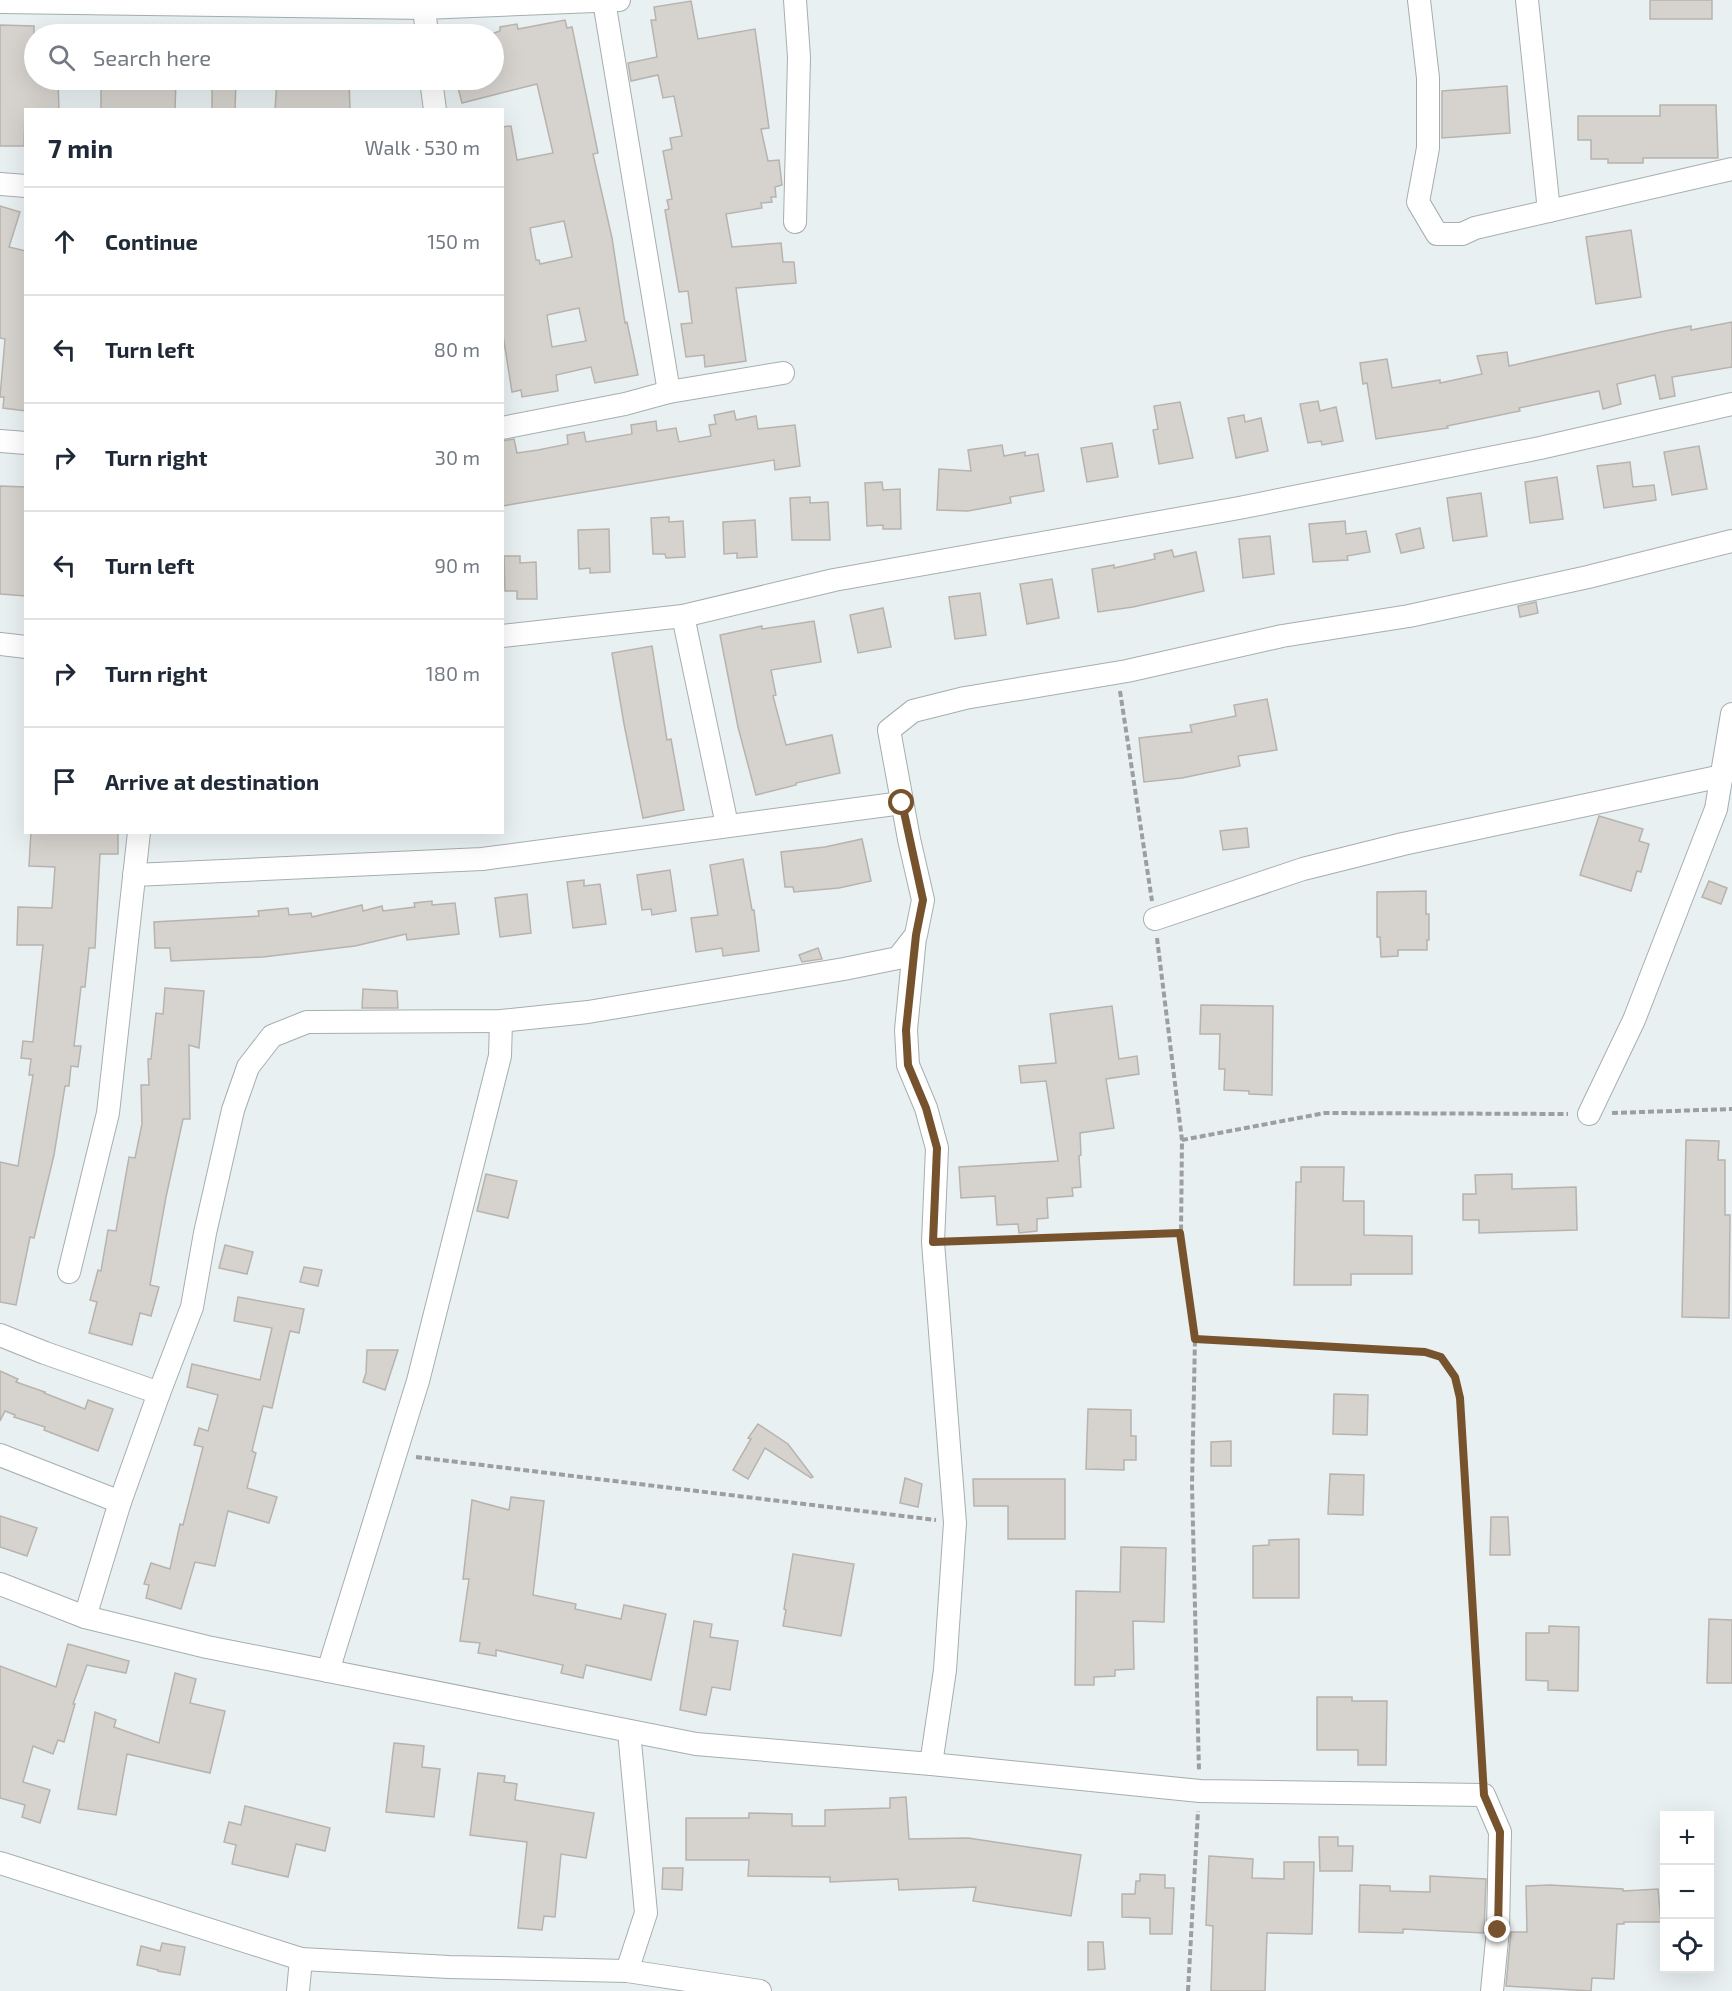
<!DOCTYPE html>
<html lang="en">
<head>
<meta charset="utf-8">
<style>
	body { margin:0; font-family:"Exo 2",sans-serif; background:#f6f6f7; color:#1f2937 }
	.controls { position:absolute; right:18px; bottom:18px; display:grid; overflow:hidden; border-radius:0px; box-shadow:0 6px 24px #0002 }
	.controls button { width:54px; height:54px; display:grid; place-items:center; padding:0; border:0; border-bottom:2px solid #e0e1e3; background:#fff; color:#1f2937; font:30px sans-serif }
	.stop { position:absolute; width:18px; height:18px; margin:-14px; border:4px solid #77532d; border-radius:50%; background:#fff }
	.stop.end { background:#77532d; border-color:#fff; box-shadow:0 2px 6px #0008 }
	.list { margin:0; padding:0; list-style:none }
	h2 { display:flex; justify-content:space-between; align-items:center; height:78px; margin:0; padding:0 24px; font-size:26px }
	h2 small { font-size:20px; font-weight:400; color:#747a83 }
	.list li { display:grid; grid-template-columns:39px 1fr auto; gap:18px; align-items:center; box-sizing:border-box; height:108px; padding:0 24px; border-top:2px solid #e0e1e3 }
	.list b { display:block; font-size:22px; white-space:nowrap }
	.list em { font-size:20px; font-style:normal; color:#747a83 }
	.icon { flex:none; width:33px; height:33px; fill:none; stroke:currentColor; stroke-width:2; stroke-linecap:round; stroke-linejoin:round }
	.map { position:relative; flex:none; width:1732px; height:1991px; overflow:hidden }
	.search { position:absolute; background:#fff; box-shadow:0 6px 24px #0002; left:24px; top:24px; width:480px; height:66px; display:flex; align-items:center; gap:15px; box-sizing:border-box; padding:0 21px; border-radius:33px; color:#747a83; font-size:22px }
	.panel { position:absolute; background:#fff; box-shadow:0 6px 24px #0002; left:24px; top:108px; width:480px; height:726px; border-radius:0px }
	.map>svg:first-child { display:block }
	.building { fill:#d6d2cd; stroke:#b7b3ae; stroke-width:1.5; fill-rule:evenodd }
	.lines { fill:none; stroke-linecap:round; stroke-linejoin:round }
	.minor-casing { stroke:#a6aeae; stroke-width:24 }
	.path { stroke:#9b9fa0; stroke-width:4; stroke-dasharray:6 3; stroke-linecap:butt }
	.minor { stroke:#fff; stroke-width:22 }
	.route { stroke:#77532d; stroke-width:8 }
</style>
</head>
<body>
<div class="map">
<svg width="1732" height="1991" viewBox="0 0 1732 1991">
	<rect width="100%" height="100%" fill="#e9f0f1"/>
	<g class="building">
		<rect x="1650" y="0" width="62" height="19"/>
		<path d="M691,1L698,39L755,29L769,128L761,129L768,161L779,160L782,185L775,187L776,197H771L772,202L761,203L762,208L726,214L732,247L781,243L783,262H794L796,283L736,288L746,361L705,367L704,355L686,357L681,324L692,323L688,291L679,292L665,210L669,209L667,200L672,199L663,151L672,149L670,138L682,136L674,96L663,98L658,75L631,81L628,63L657,57L651,20H656L654,7Z"/>
		<path d="M565,20L567,28L572,27L598,153L593,154L612,238L625,323L627,322L638,375L595,383L591,367L556,375L558,391L522,397L521,390L512,392L502,329V127L511,126L517,160L553,153L537,84L462,103L456,80H494V33L500,31V27L517,24L518,29ZM564,221L572,257L540,264L539,260H536L530,228ZM579,308L586,341L552,347L547,315Z"/>
		<path d="M0,25L34,26V80H58L59,110H25L24,146H0Z"/>
		<path d="M101,80H176L175,110H101Z"/>
		<path d="M212,80H236L235,110H212Z"/>
		<path d="M277,80H349L350,110H275Z"/>
		<path d="M1507,86L1510,133L1442,138V91Z"/>
		<path d="M1660,105H1716L1718,158H1643V163H1608V159H1591V140H1578V116H1660Z"/>
		<path d="M0,206L20,212L9,247L26,251V411L3,408L4,397H0L5,339L0,338Z"/>
		<path d="M1631,230L1641,297L1596,304L1586,237Z"/>
		<path d="M1732,322V367L1672,377L1675,396L1660,399L1655,375L1617,384L1621,404L1603,409L1599,391L1519,408L1520,411L1447,426L1448,428L1376,439L1367,383L1363,384L1360,363L1387,359L1392,388L1440,380V383L1482,374L1477,356L1507,352L1509,366L1665,331L1691,326V330Z"/>
		<path d="M1318,401L1320,411L1336,407L1343,441L1322,445L1321,441L1308,443L1300,404Z"/>
		<path d="M1180,402L1193,458L1159,464L1153,430L1158,429L1154,406Z"/>
		<path d="M734,411L736,420L756,416L758,429L795,425L800,466L775,470L774,460L502,506V441L514,439L517,453L538,450L568,444L567,435L584,432L586,442L632,434L631,425L656,421L657,431L676,428L679,442L711,436L709,425L716,424L714,415Z"/>
		<path d="M1244,415L1245,422L1261,418L1268,451L1236,458L1228,418Z"/>
		<path d="M1112,443L1118,477L1087,482L1081,448Z"/>
		<path d="M1002,445L1004,456L1025,452V456L1038,454L1044,491L1010,497L1011,503L968,511L937,510L939,469L971,471L968,450Z"/>
		<path d="M1699,446L1707,489L1672,495L1664,452Z"/>
		<path d="M1630,462L1633,487L1654,485L1656,500L1604,508L1597,466Z"/>
		<path d="M1557,477L1563,519L1530,523L1525,482Z"/>
		<path d="M882,482L883,490L900,489L901,529H883V525L867,526L865,483Z"/>
		<path d="M0,486L26,487V596L0,594Z"/>
		<path d="M1481,493L1487,536L1453,541L1447,498Z"/>
		<path d="M810,497V503L828,502L830,540H792L790,498Z"/>
		<path d="M669,517V522L683,521L685,557L666,558L665,554H653L651,518Z"/>
		<path d="M755,520L757,557L737,558V553L724,554L723,522Z"/>
		<path d="M1345,521L1346,534L1366,531L1370,552L1347,556L1348,560L1313,562L1309,524Z"/>
		<path d="M1420,528L1424,548L1401,553L1396,534Z"/>
		<path d="M609,529L610,572L590,573V568L579,569L578,530Z"/>
		<path d="M1270,536L1274,574L1243,578L1239,539Z"/>
		<path d="M1172,550L1174,557L1196,552L1204,591L1133,607L1098,612L1092,569L1114,565V568L1155,559L1154,554Z"/>
		<path d="M504,556H520V563L536,562L537,599H517V591H505Z"/>
		<path d="M1052,579L1059,618L1027,624L1020,584Z"/>
		<path d="M980,593L986,635L955,639L949,597Z"/>
		<path d="M1536,602L1538,613L1520,617L1518,606Z"/>
		<path d="M883,608L891,647L858,653L850,615Z"/>
		<path d="M814,621L821,662L771,670L776,695L773,696L786,745L832,735L840,773L796,783V785L756,795L738,727L720,635L762,626V629Z"/>
		<path d="M652,646L667,740L671,739L684,810L643,818L624,724L612,653Z"/>
		<path d="M1267,699L1277,750L1238,756L1240,766L1182,778L1144,782L1139,738L1192,732L1190,725L1236,716L1234,705Z"/>
		<path d="M1599,816L1643,829L1639,841L1649,844L1641,872L1637,871L1631,891L1580,875Z"/>
		<path d="M1247,828L1249,847L1223,850L1220,831Z"/>
		<path d="M31,832H118V854H100L95,948H89L85,987H81L74,1046H81L78,1067L71,1066L69,1086H65L54,1155L34,1238L30,1237L16,1305L0,1302V1162L18,1166L33,1075H29L31,1059L21,1058L23,1041L33,1042L43,945H17L18,907L52,908L55,867L29,866Z"/>
		<path d="M862,839L871,881L839,888L794,892L793,887H785L781,852L825,847Z"/>
		<path d="M743,859L752,910H754L759,951L723,956L722,948L696,952L691,918L718,915L710,865Z"/>
		<path d="M670,870L676,911L652,915L651,909L642,910L637,875Z"/>
		<path d="M584,880V886L600,884L606,924L573,928L567,882Z"/>
		<path d="M1709,881L1727,888L1721,904L1702,897Z"/>
		<path d="M1426,891V914H1429V940H1427V950H1398V956L1381,957L1380,937H1377V892Z"/>
		<path d="M527,894L531,933L500,937L495,898Z"/>
		<path d="M432,901V905L455,903L459,934L407,940L406,934L355,946L263,957L171,961L170,948H155L154,922L259,916L258,911L288,908L289,915L311,913L312,917L362,905L363,911L382,906L383,911L415,907L414,903Z"/>
		<path d="M818,948L822,959L802,962L799,955Z"/>
		<path d="M165,988L204,991L199,1048L189,1045L190,1119H183L166,1197L150,1285L159,1287L151,1316L140,1313L132,1345L89,1333L97,1302L90,1300L98,1270L101,1271L108,1230L116,1231L129,1157L135,1158L142,1124L141,1085H149L148,1059H151L156,1013L163,1014Z"/>
		<path d="M363,989L397,991L398,1008H362Z"/>
		<path d="M1201,1005L1273,1006L1272,1095L1249,1094V1091L1224,1090L1225,1069H1219L1220,1034H1200Z"/>
		<path d="M1112,1006L1119,1059L1137,1056L1139,1074L1106,1079L1114,1128L1080,1133L1081,1155L1079,1156L1081,1187L1072,1188L1073,1196L1047,1198L1048,1218L1037,1219V1231L1019,1233L1018,1224L997,1225L995,1196L961,1198L959,1167L1058,1161L1046,1081L1021,1083L1019,1066L1056,1063L1050,1014Z"/>
		<path d="M1686,1140L1719,1141L1718,1160H1725V1215H1730L1729,1318L1682,1317Z"/>
		<path d="M1301,1167H1344L1343,1201H1364V1235L1412,1236V1274H1351V1285H1294L1296,1182H1301Z"/>
		<path d="M486,1174L517,1181L508,1218L477,1211Z"/>
		<path d="M1512,1174V1189L1576,1187L1577,1230L1479,1233V1220H1463V1194H1476L1475,1175Z"/>
		<path d="M225,1245L253,1252L247,1274L219,1268Z"/>
		<path d="M304,1267L322,1270L318,1286L300,1282Z"/>
		<path d="M238,1297L304,1309L299,1333L290,1331L272,1408L263,1406L252,1451L256,1453L247,1488L277,1497L269,1523L228,1511L215,1566L195,1562L181,1609L146,1598L149,1585L144,1584L151,1563L170,1569L180,1524L183,1525L203,1447L194,1445L199,1428L208,1431L218,1395L187,1387L192,1364L260,1380L272,1328L234,1321Z"/>
		<path d="M367,1350H398L385,1390L363,1382L366,1373Z"/>
		<path d="M0,1371L18,1379L16,1382L45,1392L44,1393L85,1409L88,1400L113,1409L98,1451L44,1430L45,1427L14,1417L15,1415L5,1411L0,1421Z"/>
		<path d="M1334,1394L1368,1395L1367,1435L1333,1434Z"/>
		<path d="M1088,1409L1131,1410V1436H1136V1460H1124V1470L1086,1469Z"/>
		<path d="M758,1424L788,1444L813,1477L811,1478L765,1448L748,1479L733,1470L751,1439L748,1438Z"/>
		<path d="M1231,1441V1466H1211V1442Z"/>
		<path d="M1330,1474L1364,1475L1363,1515L1328,1514Z"/>
		<path d="M905,1478L922,1484L918,1507L900,1503Z"/>
		<path d="M973,1479H1065V1539H1008V1506H974Z"/>
		<path d="M511,1497L544,1501L533,1595L576,1604L575,1609L621,1619L624,1605L666,1614L651,1680L586,1665L583,1678L561,1673L563,1665L496,1650V1656L478,1653L480,1643L460,1641L469,1579H463L472,1500L509,1510Z"/>
		<path d="M0,1516L37,1528L27,1556L0,1547Z"/>
		<path d="M1491,1517H1508L1510,1555H1490Z"/>
		<path d="M1299,1539V1598H1253V1546L1269,1545V1540Z"/>
		<path d="M1121,1547L1166,1548L1164,1622L1133,1621L1134,1669L1115,1670V1676L1094,1677V1685H1075L1076,1591L1120,1592Z"/>
		<path d="M793,1554L854,1564L841,1636L783,1626L786,1610L784,1609Z"/>
		<path d="M1709,1619L1732,1620V1683H1707Z"/>
		<path d="M694,1621L712,1624L710,1637L738,1641L730,1690L712,1687L706,1715L680,1710Z"/>
		<path d="M1549,1626L1579,1627L1578,1691L1548,1690V1681L1526,1680V1633H1549Z"/>
		<path d="M68,1644L129,1661L126,1673L87,1665L73,1704H75L64,1742L58,1740L53,1754L33,1746L23,1782L50,1790L40,1823L22,1817L25,1805L0,1798V1666L56,1687Z"/>
		<path d="M175,1673L196,1679L190,1703L225,1711L210,1773L127,1754L116,1815L78,1809L95,1712L116,1720L114,1727L159,1743Z"/>
		<path d="M1317,1697H1352V1701H1387L1386,1765H1358V1750H1317Z"/>
		<path d="M394,1743L424,1746L422,1767L440,1769L434,1817L386,1812Z"/>
		<path d="M478,1773L505,1776L504,1782L517,1784L515,1800L594,1813L586,1858L561,1854L555,1917L544,1916L542,1930L518,1928L527,1842L470,1835Z"/>
		<path d="M906,1797L909,1839L968,1838L1081,1855L1071,1916L973,1901L976,1887L899,1890L898,1879L830,1882V1877L748,1876L749,1860H686V1818H749V1813L792,1814V1826H825V1810L890,1808V1798Z"/>
		<path d="M245,1806L330,1828L325,1851L296,1844L288,1877L232,1864L236,1845L224,1842L229,1822L241,1825Z"/>
		<path d="M1319,1837H1338V1846H1353L1352,1871H1320Z"/>
		<path d="M1209,1856L1253,1859L1252,1878L1284,1879V1862H1314L1312,1934L1267,1933L1265,1991H1211L1213,1926L1206,1925Z"/>
		<path d="M663,1868H683L682,1890L662,1889Z"/>
		<path d="M1140,1874L1165,1875V1888H1174L1172,1934H1150V1918L1122,1917V1894H1135L1136,1881H1140Z"/>
		<path d="M1430,1876L1486,1879L1484,1933L1403,1929V1933L1359,1932L1360,1885L1390,1886V1891L1430,1892Z"/>
		<path d="M1550,1885L1623,1889V1891L1658,1889L1661,1922H1624V1924H1617L1614,1979L1592,1978L1591,1991L1506,1986L1511,1932H1527L1526,1886Z"/>
		<path d="M1088,1942H1103L1105,1969L1088,1970Z"/>
		<path d="M162,1943L185,1947L180,1975L158,1971V1970L137,1965L141,1946L160,1951Z"/>
	</g>
	<g class="lines">
		<g class="minor-casing">
			<g id="minor">
				<path d="M1419,0L1428,78V148L1418,202L1437,234H1462L1475,228L1732,169"/>
				<path d="M1527,0L1549,211"/>
				<path d="M0,2L424,8L619,0"/>
				<path d="M424,8L427,34"/>
				<path d="M431,80L435,110"/>
				<path d="M0,184L26,186"/>
				<path d="M795,222L799,57L795,0"/>
				<path d="M669,392L783,373"/>
				<path d="M502,428L625,404L669,392L604,1"/>
				<path d="M0,441L26,443"/>
				<path d="M683,616L727,825"/>
				<path d="M502,636L683,616L834,580L1239,508L1540,448L1732,404"/>
				<path d="M0,644L26,647"/>
				<path d="M134,875L482,859L902,803"/>
				<path d="M1155,919L1303,869L1403,844L1722,776"/>
				<path d="M915,937L906,1030L908,1065L926,1108L937,1148L933,1242L955,1523L945,1670L931,1764"/>
				<path d="M1589,1114L1634,1020L1716,809L1732,714"/>
				<path d="M69,1272L108,1113L139,832"/>
				<path d="M0,1335L45,1353L159,1393"/>
				<path d="M0,1455L120,1502"/>
				<path d="M0,1584L85,1617L207,1647L696,1744L931,1764L1200,1791L1484,1795L1500,1832L1498,1930L1492,1991"/>
				<path d="M85,1617L120,1502L159,1393L192,1307L205,1233L233,1110L248,1067L272,1036L307,1022L501,1021L588,1012L844,969L898,958L916,935L923,900L909,839L889,730L913,711L965,698L1127,671L1282,636L1409,616L1588,577L1732,541"/>
				<path d="M328,1671L418,1381L500,1056L501,1021"/>
				<path d="M0,1863L301,1959L449,1967L627,1971L760,1991"/>
				<path d="M627,1971L646,1913L629,1731"/>
				<path d="M298,1991L301,1959"/>
			</g>
		</g>
		<g class="path">
			<path d="M1120,691L1152,901"/>
			<path d="M1157,938L1182,1140L1181,1233L1195,1339L1192,1485L1199,1771"/>
			<path d="M1612,1113L1732,1109"/>
			<path d="M1182,1140L1325,1113L1568,1114"/>
			<path d="M952,1241L1181,1233"/>
			<path d="M1195,1339L1425,1352L1441,1357L1455,1377L1460,1398L1483,1776"/>
			<path d="M416,1457L936,1520"/>
			<path d="M1188,1991L1198,1811"/>
		</g>
		<use href="#minor" class="minor"/>
	</g>
	<g class="lines">
		<path class="route" d="M902,803L923,900L916,935L906,1030L908,1065L926,1108L937,1148L933,1242L1180,1233L1195,1339L1425,1352L1441,1357L1455,1377L1460,1398L1484,1795L1500,1832L1498,1930"/>
	</g>
</svg>
<div class="controls">
<button>+</button>
<button>−</button>
<button><svg class="icon" aria-label="locate" viewBox="0 0 24 24"><circle cx="12" cy="12" r="6"/><path d="M12 2v4M12 18v4M2 12h4M18 12h4"/></svg></button>
</div>
<div class="stop" style="left:902px;top:803px"></div>
<div class="stop end" style="left:1498px;top:1930px"></div>
<div class="search"><svg class="icon" aria-label="search" viewBox="0 0 24 24"><circle cx="10" cy="10" r="6"/><path d="M15 15l6 6"/></svg>Search here</div>
<section class="panel">
<h2>7 min<small>Walk · 530 m</small></h2>
<ul class="list">
<li><svg class="icon" aria-label="ahead" viewBox="0 0 24 24"><path d="M12 20V5M6 11l6-6 6 6"/></svg><div><b>Continue</b></div><em>150 m</em></li>
<li><svg class="icon" aria-label="left" viewBox="0 0 24 24"><path d="M17 20v-9H6M10 6l-5 5 5 5"/></svg><div><b>Turn left</b></div><em>80 m</em></li>
<li><svg class="icon" aria-label="right" viewBox="0 0 24 24"><path d="M7 20v-9h11M14 6l5 5-5 5"/></svg><div><b>Turn right</b></div><em>30 m</em></li>
<li><svg class="icon" aria-label="left" viewBox="0 0 24 24"><path d="M17 20v-9H6M10 6l-5 5 5 5"/></svg><div><b>Turn left</b></div><em>90 m</em></li>
<li><svg class="icon" aria-label="right" viewBox="0 0 24 24"><path d="M7 20v-9h11M14 6l5 5-5 5"/></svg><div><b>Turn right</b></div><em>180 m</em></li>
<li><svg class="icon" aria-label="arrive" viewBox="0 0 24 24"><path d="M6 21V4h12l-3 4 3 4H6"/></svg><div><b>Arrive at destination</b></div></li>
</ul>
</section>
</div>
</body>
</html>
